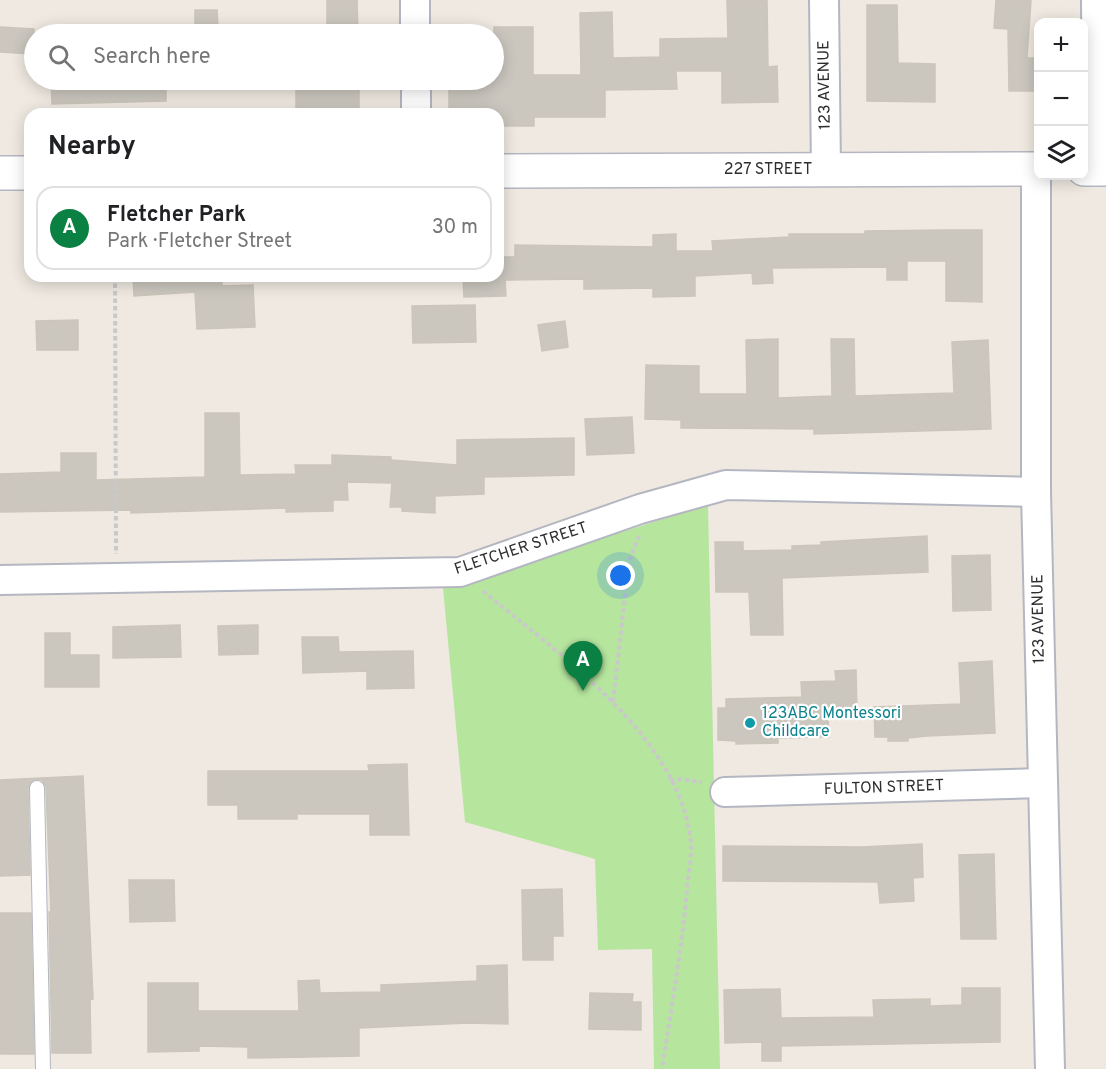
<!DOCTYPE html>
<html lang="en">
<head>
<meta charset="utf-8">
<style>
	body { margin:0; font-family:Overpass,sans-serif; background:#f2f2f2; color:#202124 }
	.controls { position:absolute; right:18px; top:18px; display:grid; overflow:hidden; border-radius:12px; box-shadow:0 3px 15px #0003 }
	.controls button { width:54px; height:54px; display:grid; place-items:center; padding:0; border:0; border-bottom:2px solid #e0e0e0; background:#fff; color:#202124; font:30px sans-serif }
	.you { position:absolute; left:621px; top:576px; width:21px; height:21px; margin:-15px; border:4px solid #fff; border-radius:50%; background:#1a73e8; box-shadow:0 0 0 9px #1a73e833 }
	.badge { display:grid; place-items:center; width:39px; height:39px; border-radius:50%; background:#0b8043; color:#fff; font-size:20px; font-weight:700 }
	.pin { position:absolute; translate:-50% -50px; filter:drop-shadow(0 2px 3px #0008) }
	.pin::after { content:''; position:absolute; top:32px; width:21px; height:18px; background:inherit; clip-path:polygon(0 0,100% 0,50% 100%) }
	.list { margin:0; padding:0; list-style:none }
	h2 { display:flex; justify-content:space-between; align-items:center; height:78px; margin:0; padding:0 24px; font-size:26px }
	h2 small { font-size:20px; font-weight:400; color:#757577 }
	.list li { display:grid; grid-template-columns:39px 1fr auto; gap:18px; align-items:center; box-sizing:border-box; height:84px; margin:0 12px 12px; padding:0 12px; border:2px solid #e0e0e0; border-radius:18px }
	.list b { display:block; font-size:22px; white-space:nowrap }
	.list p { margin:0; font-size:20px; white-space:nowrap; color:#757577 }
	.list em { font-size:20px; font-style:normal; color:#757577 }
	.icon { flex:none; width:33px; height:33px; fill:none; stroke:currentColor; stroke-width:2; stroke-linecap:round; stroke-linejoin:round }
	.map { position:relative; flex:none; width:1106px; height:1069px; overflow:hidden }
	.search { position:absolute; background:#fff; box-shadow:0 3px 15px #0003; left:24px; top:24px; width:480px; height:66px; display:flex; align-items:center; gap:15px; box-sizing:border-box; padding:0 21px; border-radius:33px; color:#757577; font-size:22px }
	.panel { position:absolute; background:#fff; box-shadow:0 3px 15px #0003; left:24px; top:108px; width:480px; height:174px; border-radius:18px }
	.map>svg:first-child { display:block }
	.green { fill:#b6e59e }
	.building { fill:#cbc7bf; stroke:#cbc5ba; stroke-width:1.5 }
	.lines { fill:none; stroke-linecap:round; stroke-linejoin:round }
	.service-casing { stroke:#b4b7c1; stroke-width:16 }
	.minor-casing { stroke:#b4b7c1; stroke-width:32 }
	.secondary-casing { stroke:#b4b7c1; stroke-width:36 }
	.path { stroke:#c9c9c9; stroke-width:4; stroke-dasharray:4.5 3; stroke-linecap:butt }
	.service { stroke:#fff; stroke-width:14 }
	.minor { stroke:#fff; stroke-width:28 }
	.secondary { stroke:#fff; stroke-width:33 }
	.culture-dot { fill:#0f9aa8; stroke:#fff; stroke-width:2 }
	.labels { text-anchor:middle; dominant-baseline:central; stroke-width:4.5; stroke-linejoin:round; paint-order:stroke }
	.street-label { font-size:16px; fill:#2e2e2e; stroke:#fff }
	.culture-label { font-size:16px; fill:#0d838f; stroke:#fff; text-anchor:start }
</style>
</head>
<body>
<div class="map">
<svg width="1106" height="1069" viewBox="0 0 1106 1069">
	<rect width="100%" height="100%" fill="#efe9e1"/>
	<path class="green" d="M708,505L720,1069H654L652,949L598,950L595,859L465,822L443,588Z"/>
	<g class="building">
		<path d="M327,0H357L358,34H327Z"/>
		<path d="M727,0H767L768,67L777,66L778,102L722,103V71H676L677,89L605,90V117H534V126H498V114H449V80H494V27H533V75H581L580,13L612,12L613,58L660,57V39L728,38Z"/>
		<path d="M996,0H1031L1027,58H1038V91H1009L1008,29L994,28Z"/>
		<path d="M867,5H897L898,63L935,64V102L867,101Z"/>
		<path d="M195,10H217L218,28L195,29Z"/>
		<path d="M0,27L34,29L32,54L0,52Z"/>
		<path d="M51,80H166V101L52,104Z"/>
		<rect x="296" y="80" width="63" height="34"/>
		<path d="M946,230H982V302L946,301V261H907V280H887V267L772,268L773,283L753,284L752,273L695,276V296L653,297V288L584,289V279L505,280L506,296L464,297L463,276H498V257H515V245L653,247V235L676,234V251H713L712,241L789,237V234H865V231Z"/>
		<path d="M133,276H222V286L253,285L255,327L197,329L195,292L134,296Z"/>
		<path d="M475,305L476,342L413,343L412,306Z"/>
		<path d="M78,320V350H37L36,321Z"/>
		<path d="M565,321L568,347L542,351L538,325Z"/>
		<path d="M778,339V398L832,396L831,339H854L855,396L954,393L952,342L988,340L991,429L814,434V429L681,428V420L645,419L646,365L699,366V394H747L746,340Z"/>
		<path d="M205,413H239L240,475L296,474L295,465H332V455L391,457V460L457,465V440L574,438V475L484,477V494L435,496V513L402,511V507H390L392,483L347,482L348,500H333V511L286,512V508L131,513V510L0,512V474L61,472V453H96V480L205,477Z"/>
		<path d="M632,417L634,453L587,455L585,419Z"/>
		<path d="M927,536L928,572L782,578L783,635H751L749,592H716L715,542H743V551L792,550V546L821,545V542Z"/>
		<path d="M990,555L991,610L953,611L952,556Z"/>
		<path d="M180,625L181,657L113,658V627Z"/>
		<path d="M258,625V654L219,655L218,626Z"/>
		<path d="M45,633H70V655H99V687H45Z"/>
		<path d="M302,637H338L339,652L413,651L414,688L367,689V671L303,673Z"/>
		<path d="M992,661L995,733L927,736L908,738V741H888V737H875L874,707L961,704L959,663Z"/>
		<path d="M856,670L857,714L828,715L829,737L778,738V743L736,744V741L718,740V708H726V699L802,697L801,682L836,681L835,671Z"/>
		<path d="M407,764L409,835H370V814H297V819H238V805H208V771H369L368,765Z"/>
		<path d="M83,776L93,999L90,1000L91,1053H52L49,912H51L46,787L42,780L36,779L28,788L30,875L0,876V780Z"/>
		<path d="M922,844L923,877L913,878L914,901L880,903L878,882L723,881V846L862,847Z"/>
		<path d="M994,854L996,939H961L959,855Z"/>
		<path d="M129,880H174L175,921L130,922Z"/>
		<path d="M562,889L563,936H553V960H523L522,890Z"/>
		<path d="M0,913H31L34,1054H0Z"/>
		<path d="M507,965L508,1024L468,1023L359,1028V1056L248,1058V1047L199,1046V1051L148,1052V983H198V1011H299L298,981L319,980L320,993L381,992V985L477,981V966Z"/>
		<path d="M962,988H1000V1042L781,1046V1061H762V1042L725,1043L724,990L780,989L781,1018L874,1017L873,1000L930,999V1006L962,1005Z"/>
		<path d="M590,993L633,994L632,1002H641V1030L589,1029Z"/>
	</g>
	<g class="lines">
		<g class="service-casing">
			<path id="service" d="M37,788L43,1069"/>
		</g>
		<g class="minor-casing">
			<g id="minor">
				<path d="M415,0V34"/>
				<path d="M824,0L826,170"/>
				<path d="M1096,0L1097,169"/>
				<path d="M416,80V114"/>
				<path d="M1036,169V492L1050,1069"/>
				<path d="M0,580L460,572L640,509L726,485L1036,492"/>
				<path d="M725,792L1043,783"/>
			</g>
		</g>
		<g class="secondary-casing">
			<g id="secondary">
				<path d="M1084,169H1106"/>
				<path d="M498,171L1038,169"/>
				<path d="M0,173H30"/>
			</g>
		</g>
		<g class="path">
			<path d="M115,276L116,554"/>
			<path d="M483,591C557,653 682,738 691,844C692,858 688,875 687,889C682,949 671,1009 662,1069"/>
			<path d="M613,702L629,561L639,536"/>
			<path d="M670,781L680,779L702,782"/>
		</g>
		<use href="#service" class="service"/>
		<use href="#minor" class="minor"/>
		<use href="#secondary" class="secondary"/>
	</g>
	<circle class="culture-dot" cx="750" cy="723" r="6"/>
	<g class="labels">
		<g class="street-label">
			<text transform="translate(825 85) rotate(-91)">123 AVENUE</text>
			<text x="768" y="170">227 STREET</text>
			<text transform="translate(521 549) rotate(-18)">FLETCHER STREET</text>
			<text transform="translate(1039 619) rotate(-91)">123 AVENUE</text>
			<text transform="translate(884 788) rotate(-2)">FULTON STREET</text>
		</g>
		<g class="culture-label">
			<text x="762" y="714">123ABC Montessori<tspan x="762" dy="18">Childcare</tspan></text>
		</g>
	</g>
</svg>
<div class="controls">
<button>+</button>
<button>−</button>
<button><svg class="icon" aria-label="layers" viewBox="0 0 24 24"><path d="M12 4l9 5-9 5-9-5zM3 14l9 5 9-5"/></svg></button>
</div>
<div class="you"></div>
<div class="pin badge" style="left:583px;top:691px">A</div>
<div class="search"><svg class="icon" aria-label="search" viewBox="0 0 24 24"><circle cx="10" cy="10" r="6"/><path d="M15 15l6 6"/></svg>Search here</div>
<section class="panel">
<h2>Nearby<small></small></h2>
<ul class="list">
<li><span class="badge">A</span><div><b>Fletcher Park</b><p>Park · Fletcher Street</p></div><em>30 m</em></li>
</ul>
</section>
</div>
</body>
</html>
